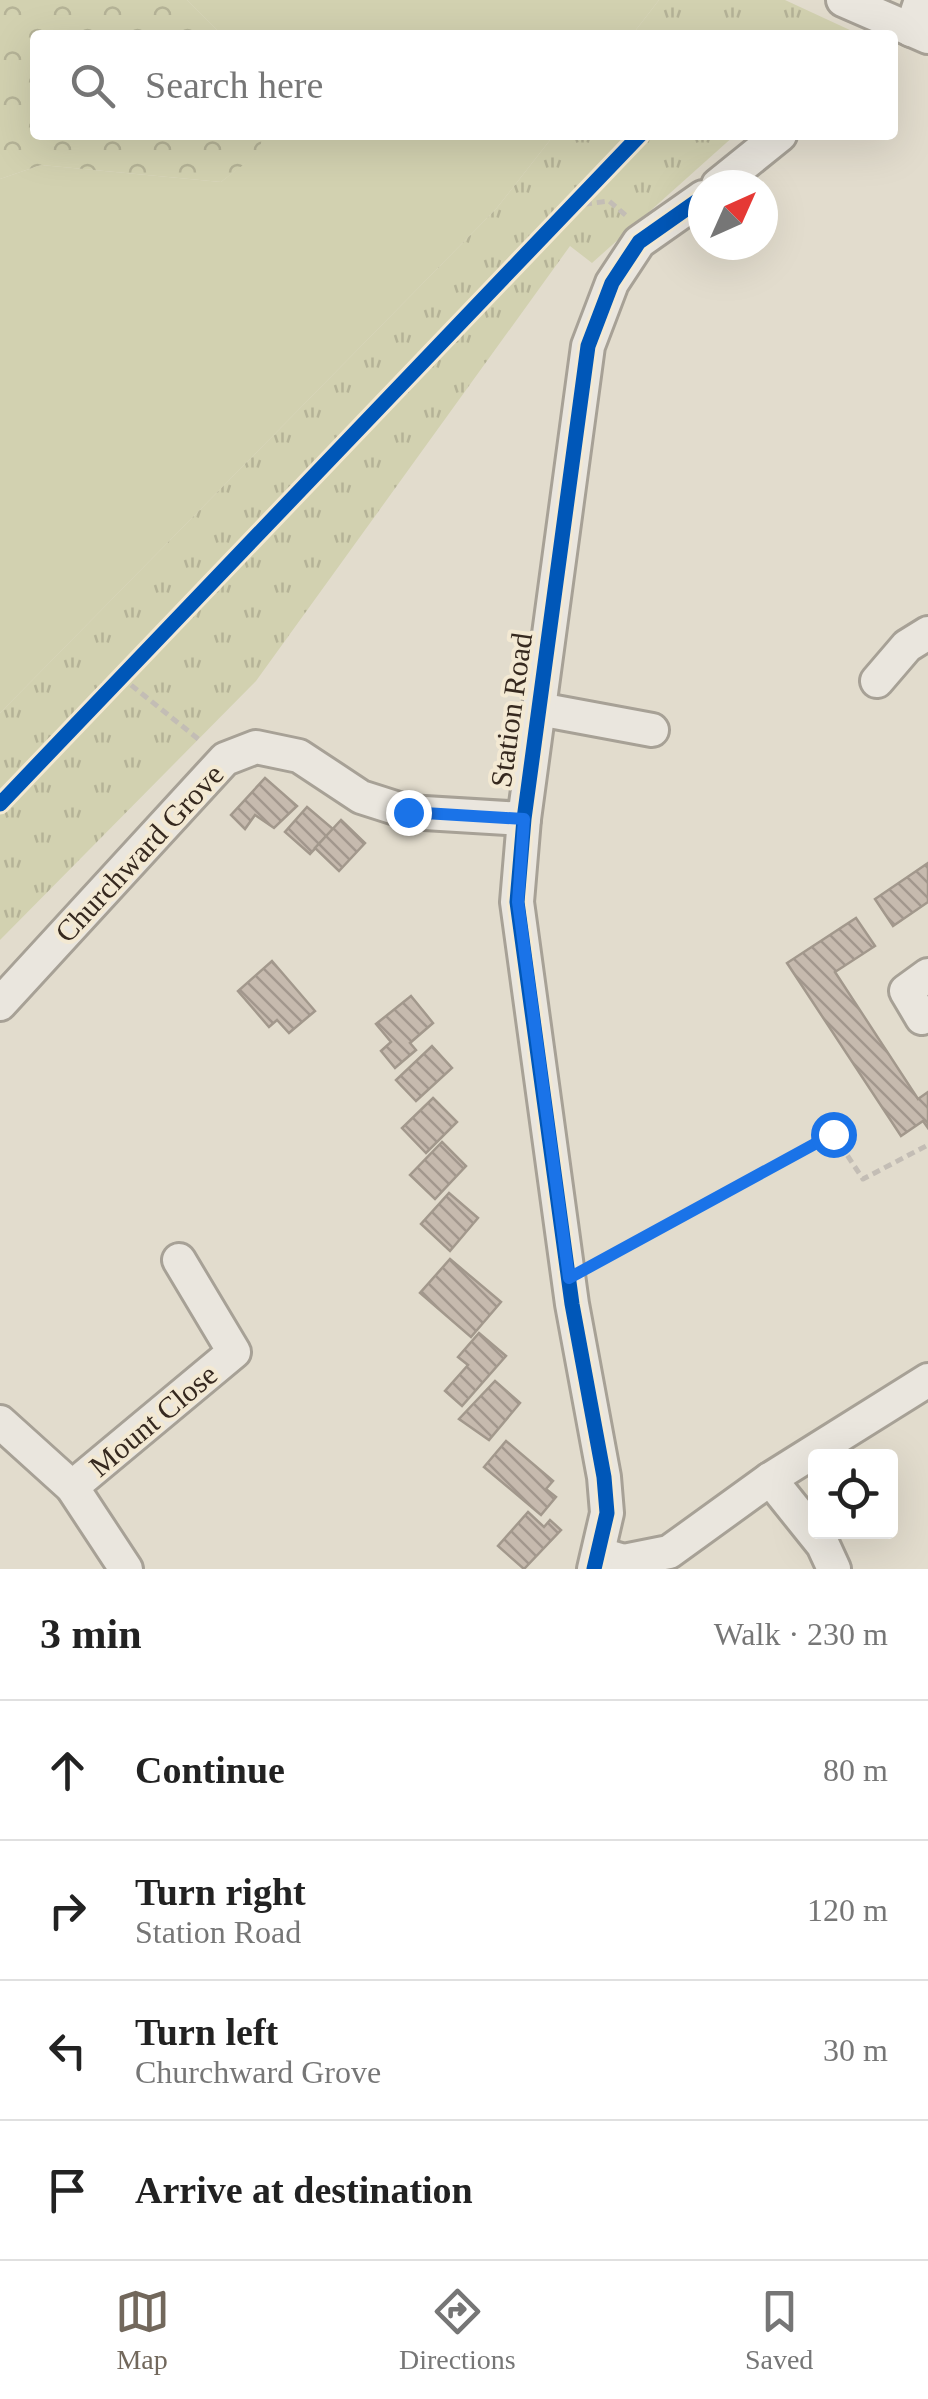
<!DOCTYPE html>
<html lang="en">
<head>
<meta charset="utf-8">
<style>
	body { margin:0; font-family:Georgia,serif; background:#f6f6f6; color:#222 }
	.controls { position:absolute; right:30px; bottom:30px; display:grid; overflow:hidden; border-radius:10px; box-shadow:0 10px 40px #0002 }
	.controls button { width:90px; height:90px; display:grid; place-items:center; padding:0; border:0; border-bottom:2px solid #e0e0e0; background:#fff; color:#222; font:50px sans-serif }
	.compass { position:absolute; left:688px; top:170px; width:90px; height:90px; border-radius:50%; background:#fff; box-shadow:0 10px 40px #0002; rotate:45deg }
	.stop { position:absolute; width:30px; height:30px; margin:-22px; border:8px solid #1a73e8; border-radius:50%; background:#fff }
	.stop.end { background:#1a73e8; border-color:#fff; box-shadow:0 2px 10px #0008 }
	.list { margin:0; padding:0; list-style:none }
	h2 { display:flex; justify-content:space-between; align-items:center; height:130px; margin:0; padding:0 40px; font-size:42px }
	h2 small { font-size:32px; font-weight:400; color:#767676 }
	.list li { display:grid; grid-template-columns:65px 1fr auto; gap:30px; align-items:center; box-sizing:border-box; height:140px; padding:0 40px; border-top:2px solid #e0e0e0 }
	.list b { display:block; font-size:38px; white-space:nowrap }
	.list p { margin:0; font-size:32px; white-space:nowrap; color:#767676 }
	.list em { font-size:32px; font-style:normal; color:#767676 }
	.icon { flex:none; width:55px; height:55px; fill:none; stroke:currentColor; stroke-width:2; stroke-linecap:round; stroke-linejoin:round }
	.map { position:relative; flex:none; width:928px; height:1569px; overflow:hidden }
	.search { position:absolute; background:#fff; box-shadow:0 10px 40px #0002; left:30px; right:30px; top:30px; height:110px; display:flex; align-items:center; gap:25px; box-sizing:border-box; padding:0 35px; border-radius:10px; color:#767676; font-size:38px }
	.sheet { height:690px; background:#fff }
	nav { display:flex; justify-content:space-around; align-items:center; box-sizing:border-box; height:140px; border-top:2px solid #e0e0e0; background:#fff; font-size:28px; color:#767676 }
	nav a { display:grid; justify-items:center; gap:5px }
	nav .on { color:#72685c }
	.map>svg:first-child { display:block }
	.green { fill:#d2d1b0 }
	.forest { fill:url(#forest-crowns) }
	.park { fill:url(#park-tufts) }
	.building { fill:url(#building-back-hatch); stroke:#a2988c; stroke-width:2.5 }
	.lines { fill:none; stroke-linecap:round; stroke-linejoin:round }
	.minor-casing { stroke:#a7a196; stroke-width:38 }
	.path { stroke:#c3bdb5; stroke-width:5; stroke-dasharray:8 5; stroke-linecap:butt }
	.minor { stroke:#eae6de; stroke-width:32 }
	.cycleway-casing { stroke:#f3e9d3; stroke-width:21 }
	.cycleway { stroke:#0057b8; stroke-width:15 }
	.route { stroke:#1a73e8; stroke-width:12 }
	.labels { text-anchor:middle; dominant-baseline:central; stroke-width:8; stroke-linejoin:round; paint-order:stroke }
	.street-label { font-size:30px; fill:#36291f; stroke:#f3e9d3 }
</style>
</head>
<body>
<div class="map">
<svg width="928" height="1569" viewBox="0 0 928 1569">
	<defs>
		<pattern id="forest-crowns" width="20" height="18" patternUnits="userSpaceOnUse" patternTransform="scale(2.5)"><rect width="20" height="18" fill="#d2d1b0"/><path d="M2 6a3 3 0 1 1 6 0M12 15a3 3 0 1 1 6 0" fill="none" stroke="#b5b397"/></pattern>
		<pattern id="park-tufts" width="24" height="20" patternUnits="userSpaceOnUse" patternTransform="scale(2.5)"><rect width="24" height="20" fill="#d2d1b0"/><path d="M3 7l-1-3M5 7V3M7 7l1-3M15 17l-1-3M17 17v-4M19 17l1-3" fill="none" stroke="#b5b397"/></pattern>
		<pattern id="building-back-hatch" width="6" height="6" patternUnits="userSpaceOnUse" patternTransform="scale(2.5)"><rect width="6" height="6" fill="#c6baae"/><path d="M-1 5l2 2M0 0l6 6M5-1l2 2" fill="none" stroke="#a2978d"/></pattern>
	</defs>
	<rect width="100%" height="100%" fill="#e2dccd"/>
	<g class="green">
		<path d="M187,0H659L632,35H222Z"/>
		<path d="M262,135H554L496,209L0,713V179L41,165L221,182L259,152Z"/>
	</g>
	<path class="forest" d="M0,0H187L222,35H35V135H262L260,152L221,182L41,165L0,179Z"/>
	<g class="park">
		<path d="M659,0H785L852,31L847,35H632Z"/>
		<path d="M554,135H735L592,263L570,246L256,681L0,940V713L496,209Z"/>
	</g>
	<g class="building">
		<path d="M265,778L297,806L274,828L255,815L245,829L231,815Z"/>
		<path d="M307,807L333,829L310,854L285,832Z"/>
		<path d="M341,820L365,843L339,871L315,848Z"/>
		<path d="M928,863V902L893,926L875,899Z"/>
		<path d="M856,918L875,946L835,972L918,1099L928,1092V1128L923,1121L901,1136L787,963Z"/>
		<path d="M272,961L315,1011L289,1033L277,1020L269,1027L238,991Z"/>
		<path d="M411,996L433,1023L410,1043L416,1050L395,1068L381,1051L391,1042L376,1024Z"/>
		<path d="M432,1046L452,1068L416,1101L396,1080Z"/>
		<path d="M433,1098L457,1122L426,1153L402,1128Z"/>
		<path d="M442,1142L466,1166L435,1199L410,1175Z"/>
		<path d="M449,1193L478,1218L450,1251L421,1224Z"/>
		<path d="M450,1259L501,1302L471,1337L420,1293Z"/>
		<path d="M479,1333L506,1356L462,1406L445,1391L468,1365L458,1357Z"/>
		<path d="M495,1381L520,1403L489,1440L459,1419Z"/>
		<path d="M506,1441L553,1481L546,1489L556,1497L541,1515L484,1467Z"/>
		<path d="M528,1512L544,1527L550,1520L561,1530L524,1569L498,1546Z"/>
	</g>
	<g class="lines">
		<g class="minor-casing">
			<g id="minor">
				<path d="M843,0L928,37"/>
				<path d="M911,30L921,0"/>
				<path d="M718,185L780,135"/>
				<path d="M877,681L907,646L928,633"/>
				<path d="M539,709L652,730"/>
				<path d="M0,1004L225,759L256,747L299,756L361,797L408,812L524,819"/>
				<path d="M922,1018L906,991L928,975"/>
				<path d="M0,1422L72,1487L126,1569"/>
				<path d="M770,1479L823,1545L834,1569"/>
				<path d="M72,1487L234,1352L179,1260"/>
				<path d="M600,1554L624,1561L669,1552L770,1479L928,1380"/>
				<path d="M594,1569L607,1513L604,1477L572,1304L517,902L524,819L588,346L612,283L639,242L703,197"/>
			</g>
		</g>
		<g class="path">
			<path d="M571,206L609,201L629,218"/>
			<path d="M121,677L202,742"/>
			<path d="M593,1264L833,1134L863,1179L928,1145"/>
		</g>
		<use href="#minor" class="minor"/>
		<g class="cycleway-casing">
			<g id="cycleway">
				<path d="M0,804L640,135"/>
				<path d="M594,1569L607,1513L604,1477L572,1304L517,902L524,819L588,346L612,283L639,242L703,197"/>
			</g>
		</g>
		<use href="#cycleway" class="cycleway"/>
	</g>
	<g class="lines">
		<path class="route" d="M408,812L524,819L518,902L569,1278L833,1134"/>
	</g>
	<g class="labels">
		<g class="street-label">
			<text transform="translate(511 710) rotate(-82)">Station Road</text>
			<text transform="translate(139 853) rotate(-47)">Churchward Grove</text>
			<text transform="translate(153 1420) rotate(-40)">Mount Close</text>
		</g>
	</g>
</svg>
<div class="controls">
<button><svg class="icon" aria-label="locate" viewBox="0 0 24 24"><circle cx="12" cy="12" r="6"/><path d="M12 2v4M12 18v4M2 12h4M18 12h4"/></svg></button>
</div>
<svg class="compass" viewBox="-18 -18 36 36"><path d="M0-13l5 13h-10z" fill="#e53935"/><path d="M0 13l5-13h-10z" fill="#767676"/></svg>
<div class="stop" style="left:833px;top:1134px"></div>
<div class="stop end" style="left:408px;top:812px"></div>
<div class="search"><svg class="icon" aria-label="search" viewBox="0 0 24 24"><circle cx="10" cy="10" r="6"/><path d="M15 15l6 6"/></svg>Search here</div>
</div>
<section class="sheet">
<h2>3 min<small>Walk · 230 m</small></h2>
<ul class="list">
<li><svg class="icon" aria-label="ahead" viewBox="0 0 24 24"><path d="M12 20V5M6 11l6-6 6 6"/></svg><div><b>Continue</b></div><em>80 m</em></li>
<li><svg class="icon" aria-label="right" viewBox="0 0 24 24"><path d="M7 20v-9h11M14 6l5 5-5 5"/></svg><div><b>Turn right</b><p>Station Road</p></div><em>120 m</em></li>
<li><svg class="icon" aria-label="left" viewBox="0 0 24 24"><path d="M17 20v-9H6M10 6l-5 5 5 5"/></svg><div><b>Turn left</b><p>Churchward Grove</p></div><em>30 m</em></li>
<li><svg class="icon" aria-label="arrive" viewBox="0 0 24 24"><path d="M6 21V4h12l-3 4 3 4H6"/></svg><div><b>Arrive at destination</b></div></li>
</ul>
</section>
<nav>
<a class="on"><svg class="icon" aria-label="map" viewBox="0 0 24 24"><path d="M3 6l6-2 6 2 6-2v14l-6 2-6-2-6 2zM9 4v14M15 6v14"/></svg>Map</a>
<a><svg class="icon" aria-label="directions" viewBox="0 0 24 24"><path d="M12 3l9 9-9 9-9-9zM9 14v-3h6M13 9l2 2-2 2"/></svg>Directions</a>
<a><svg class="icon" aria-label="saved" viewBox="0 0 24 24"><path d="M7 4h10v16l-5-4-5 4z"/></svg>Saved</a>
</nav>
</body>
</html>
